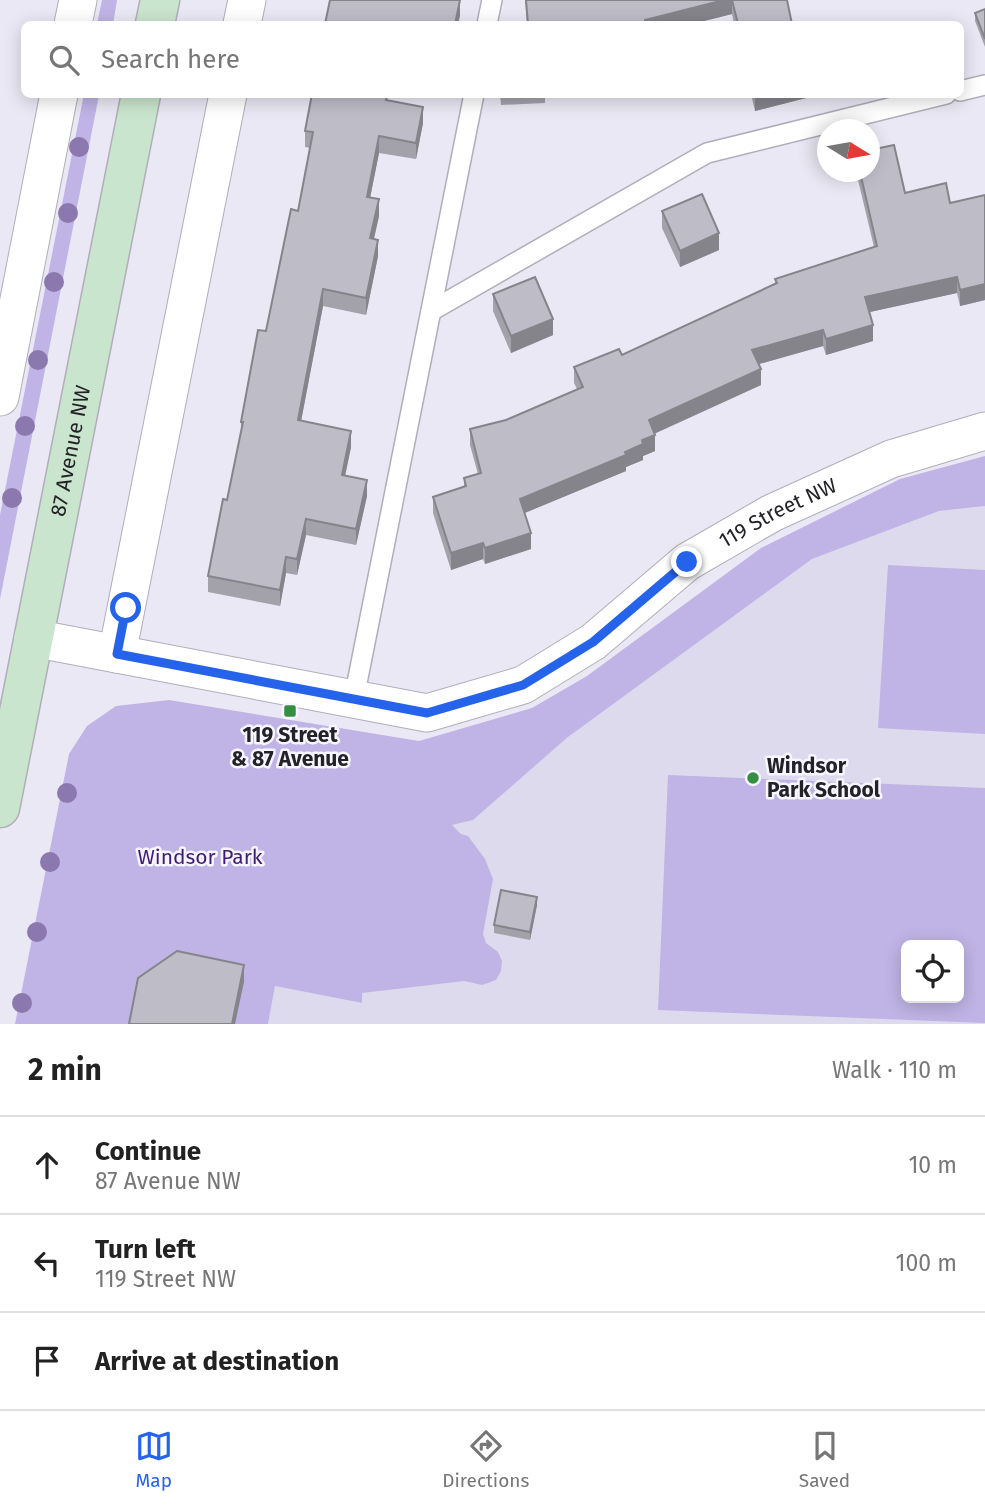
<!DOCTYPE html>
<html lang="en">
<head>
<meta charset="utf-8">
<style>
	body { margin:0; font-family:"Fira Sans",sans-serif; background:#f6f6f6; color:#222 }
	.controls { position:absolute; right:21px; bottom:21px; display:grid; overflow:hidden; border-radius:10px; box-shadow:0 4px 18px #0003 }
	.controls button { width:63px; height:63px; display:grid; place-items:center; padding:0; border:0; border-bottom:2px solid #e0e0e0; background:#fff; color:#222; font:35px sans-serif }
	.compass { position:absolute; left:817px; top:119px; width:63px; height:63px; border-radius:50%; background:#fff; box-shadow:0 4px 18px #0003; rotate:101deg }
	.stop { position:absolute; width:21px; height:21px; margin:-16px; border:5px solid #2563eb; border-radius:50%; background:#fff }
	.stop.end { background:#2563eb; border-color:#fff; box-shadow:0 2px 7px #0008 }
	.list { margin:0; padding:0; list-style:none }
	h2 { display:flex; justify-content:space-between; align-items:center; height:91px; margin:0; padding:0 28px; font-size:30px }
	h2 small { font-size:23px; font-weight:400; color:#767676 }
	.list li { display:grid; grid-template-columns:46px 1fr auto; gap:21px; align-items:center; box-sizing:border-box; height:98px; padding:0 28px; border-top:2px solid #e0e0e0 }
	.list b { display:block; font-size:26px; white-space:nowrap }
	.list p { margin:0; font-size:23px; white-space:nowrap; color:#767676 }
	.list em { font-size:23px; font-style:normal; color:#767676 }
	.icon { flex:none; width:38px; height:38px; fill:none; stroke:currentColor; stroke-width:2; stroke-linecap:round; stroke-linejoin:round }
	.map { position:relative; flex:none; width:985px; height:1024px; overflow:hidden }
	.search { position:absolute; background:#fff; box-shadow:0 4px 18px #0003; left:21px; right:21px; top:21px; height:77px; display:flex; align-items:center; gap:18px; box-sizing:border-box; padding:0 24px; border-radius:10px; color:#767676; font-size:26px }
	.sheet { height:385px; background:#fff }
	nav { display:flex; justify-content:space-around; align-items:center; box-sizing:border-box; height:98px; border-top:2px solid #e0e0e0; background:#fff; font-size:19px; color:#767676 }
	nav a { display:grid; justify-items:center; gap:4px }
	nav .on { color:#2563eb }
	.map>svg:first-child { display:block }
	.built { fill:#dedaed; fill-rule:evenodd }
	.green { fill:#bfb4e5; fill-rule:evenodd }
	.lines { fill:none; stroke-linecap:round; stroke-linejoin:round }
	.lane-casing { stroke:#b0aeb9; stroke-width:22 }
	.street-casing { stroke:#b0aeb9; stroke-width:39 }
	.secondary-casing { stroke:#b0aeb9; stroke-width:41 }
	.lane { stroke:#fff; stroke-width:19 }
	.street { stroke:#fff; stroke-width:37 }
	.secondary { stroke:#cae5cd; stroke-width:38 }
	.tree { fill:#8b78ae }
	.wall { fill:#a3a2ab }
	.shaded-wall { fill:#85848b }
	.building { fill:#bebcc7; stroke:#85848b; stroke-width:2 }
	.route { stroke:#2563eb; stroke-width:9 }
	.poi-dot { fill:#349041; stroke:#f7f5ff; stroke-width:2.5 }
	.labels { text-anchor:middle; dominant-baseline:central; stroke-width:5; stroke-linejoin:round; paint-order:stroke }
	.street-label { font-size:21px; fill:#232227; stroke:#f7f5ff }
	.poi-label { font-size:21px; font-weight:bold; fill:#232227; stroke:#f7f5ff }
	.park-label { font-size:21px; fill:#3e1d75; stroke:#f7f5ff }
</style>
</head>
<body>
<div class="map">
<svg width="985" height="1024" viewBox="0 0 985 1024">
	<rect width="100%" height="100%" fill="#eae8f4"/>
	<path class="built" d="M985,506V1024H268L275,986L362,1003L358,847L473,820L568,737L812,559L939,511ZM906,945H959V998H906Z"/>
	<g class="green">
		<path d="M102,0H117L113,24H97Z"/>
		<path d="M84,94L99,95L0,599V515Z"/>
		<path d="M985,456V506L939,511L812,559L568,737L473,820L452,825L461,834L468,836L485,859L493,879L483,934L486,943L498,952L502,961L501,971L496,980L482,985L464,981L362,993V1003L275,986L268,1024H15L69,754L87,726L116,706L169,700L419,741L532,708L587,676L761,548L900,479Z"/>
		<path d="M888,565L985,570V734L878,728Z"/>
		<path d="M668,775L985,788V1023L658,1010ZM906,945H959V998H906Z"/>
	</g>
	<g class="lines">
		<g class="lane-casing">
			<g id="lane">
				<path d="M487,24L492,0"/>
				<path d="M960,91L985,85"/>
				<path d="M431,311L707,153L946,94"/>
				<path d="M354,698L474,94"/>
			</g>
		</g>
		<g class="street-casing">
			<g id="street">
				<path d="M73,24L78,0"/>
				<path d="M242,24L247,0"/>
				<path d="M0,397L59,94"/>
				<path id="s1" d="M33,638L427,713L523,685L593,642L687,562L772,513L891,459L985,431"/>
				<path d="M117,654L228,94"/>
			</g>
		</g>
		<g class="secondary-casing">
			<g id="secondary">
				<path d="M155,24L160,0"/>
				<path id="s2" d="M0,808L141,94"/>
			</g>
		</g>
		<use href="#lane" class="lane"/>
		<use href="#street" class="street"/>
		<use href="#secondary" class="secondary"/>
	</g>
	<g class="tree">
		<circle cx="79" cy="147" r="10"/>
		<circle cx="68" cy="213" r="10"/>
		<circle cx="54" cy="282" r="10"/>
		<circle cx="38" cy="360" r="10"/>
		<circle cx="25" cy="426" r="10"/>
		<circle cx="12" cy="498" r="10"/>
		<circle cx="67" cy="793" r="10"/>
		<circle cx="50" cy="862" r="10"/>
		<circle cx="37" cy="932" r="10"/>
		<circle cx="22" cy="1003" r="10"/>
	</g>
	<g class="wall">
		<path d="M525,0H787L792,24H734L732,14L692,24H527Z"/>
		<path d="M985,9V47L975,21V13Z"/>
		<path d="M500,94H545V103L501,105Z"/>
		<path d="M751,94H806V98L755,111Z"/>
		<path d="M390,101L423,123L416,159L379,153L370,198L379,216L374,239L378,256L366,315L323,306L301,421L351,447L345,475L367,496L356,545L306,535L297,575L286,573L280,606L208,592V576L227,500L241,431V422L298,211L310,148L305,147V131Z"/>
		<path d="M858,172H870L905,193L950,203L985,195V300L960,306L957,293L870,312L873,341L826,355L823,346L759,364L761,385L654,434L655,451L643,456V460L626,467V471L524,513L531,549L485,564L483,559L451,570L433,513V497L464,487V478L478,474L470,445V429L506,420L577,389L574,383V367L622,355L775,284V279L874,247L858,180Z"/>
		<path d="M662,211L719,250L680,267L662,228Z"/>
		<path d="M493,294L553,335L511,353L493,311Z"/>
		<path d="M537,905L530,940L494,933V925Z"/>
	</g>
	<g class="shaded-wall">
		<path d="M460,0V16L458,24H455Z"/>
		<path d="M724,0H732V14L692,24H645V20Z"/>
		<path d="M806,94V98L755,111V95Z"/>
		<path d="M423,107V123L416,159V143Z"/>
		<path d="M379,136V153L367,213V197Z"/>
		<path d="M379,199V216L370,255V238Z"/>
		<path d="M719,233V250L680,267V251Z"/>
		<path d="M378,240V256L366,315V298Z"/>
		<path d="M957,277V293L865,313V297Z"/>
		<path d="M985,284V300L960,306V290Z"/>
		<path d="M323,289V306L298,437V420Z"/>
		<path d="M553,319V335L511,353V336Z"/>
		<path d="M873,325V341L826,355V339Z"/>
		<path d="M823,330V346L752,366V350Z"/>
		<path d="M761,369V385L649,436V420Z"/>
		<path d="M351,431V447L342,491V475Z"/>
		<path d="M655,435V451L643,456V460L626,467V471L520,515V499L625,452L642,440Z"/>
		<path d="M367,480V496L356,545V529Z"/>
		<path d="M306,519V535L297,575V559Z"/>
		<path d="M531,533V549L485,564V548Z"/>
		<path d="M483,543V559L451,570V553Z"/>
		<path d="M286,557V573L280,606V590Z"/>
		<path d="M537,897V905L530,940V932Z"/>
		<path d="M244,965V982L235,1024H232Z"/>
	</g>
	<g class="building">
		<path d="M330,0H460L455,24H325Z"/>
		<path d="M526,0H724L645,20V24H528Z"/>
		<path d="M732,0H787L792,24H738Z"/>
		<path d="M985,9V39L975,13Z"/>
		<path d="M312,94H388L386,100L423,107L416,143L379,136L367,197L379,199L370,238L378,240L366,298L323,289L298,420L351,431L342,475L367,480L356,529L306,519L297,559L286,557L280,590L208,576L223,499L227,500L243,422H241L258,330L266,331L291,209L298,211L313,132L305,131Z"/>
		<path d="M894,145L905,193L946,183L950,203L985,195V284L960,290L957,277L865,297L873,325L826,339L823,330L752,350L761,369L649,420L655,435L642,440L643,444L625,452L626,455L520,499L531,533L485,548L483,543L451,553L433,497L466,486L464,478L481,473L470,429L506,420L583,387L574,367L619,349L622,355L777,283L775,279L877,246L860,172H870V150Z"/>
		<path d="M702,194L719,233L680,251L662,211Z"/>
		<path d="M535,277L553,319L511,336L493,294Z"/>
		<path d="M501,890L537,897L530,932L494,925Z"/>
		<path d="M177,951L244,965L232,1024H129L138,978Z"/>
	</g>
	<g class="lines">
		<path class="route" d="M126,608L117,654L427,713L523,685L593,642L687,562"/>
	</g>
	<g class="poi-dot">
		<rect x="283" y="704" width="14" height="14" rx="3.5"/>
		<circle cx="753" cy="778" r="7"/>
	</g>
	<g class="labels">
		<g class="street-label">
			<text stroke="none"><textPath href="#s2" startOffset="364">87 Avenue NW</textPath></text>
			<text stroke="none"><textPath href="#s1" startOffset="810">119 Street NW</textPath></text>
		</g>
		<g class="poi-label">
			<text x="290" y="735">119 Street<tspan x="290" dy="24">&amp; 87 Avenue</tspan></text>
			<text x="767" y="766" text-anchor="start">Windsor<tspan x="767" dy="24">Park School</tspan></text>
		</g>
		<g class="park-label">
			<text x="200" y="857">Windsor Park</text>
		</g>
	</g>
</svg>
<div class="controls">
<button><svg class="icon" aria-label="locate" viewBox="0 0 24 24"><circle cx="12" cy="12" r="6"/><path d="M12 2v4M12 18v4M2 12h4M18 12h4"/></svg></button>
</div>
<svg class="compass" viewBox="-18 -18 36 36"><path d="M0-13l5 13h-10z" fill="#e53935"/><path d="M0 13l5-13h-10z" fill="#767676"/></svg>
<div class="stop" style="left:126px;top:608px"></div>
<div class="stop end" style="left:687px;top:562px"></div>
<div class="search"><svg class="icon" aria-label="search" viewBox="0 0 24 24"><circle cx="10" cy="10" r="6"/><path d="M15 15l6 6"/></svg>Search here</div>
</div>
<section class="sheet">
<h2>2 min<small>Walk · 110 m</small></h2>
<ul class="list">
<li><svg class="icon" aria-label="ahead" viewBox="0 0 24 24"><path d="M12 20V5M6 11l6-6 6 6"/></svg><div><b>Continue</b><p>87 Avenue NW</p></div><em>10 m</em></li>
<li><svg class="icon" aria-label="left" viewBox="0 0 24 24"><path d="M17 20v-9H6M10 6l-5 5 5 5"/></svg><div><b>Turn left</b><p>119 Street NW</p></div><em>100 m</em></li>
<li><svg class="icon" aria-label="arrive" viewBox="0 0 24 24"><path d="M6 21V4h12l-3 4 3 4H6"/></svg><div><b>Arrive at destination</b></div></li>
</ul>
</section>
<nav>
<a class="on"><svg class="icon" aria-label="map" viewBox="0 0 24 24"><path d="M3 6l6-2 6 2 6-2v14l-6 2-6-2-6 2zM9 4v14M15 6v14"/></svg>Map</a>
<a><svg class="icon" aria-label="directions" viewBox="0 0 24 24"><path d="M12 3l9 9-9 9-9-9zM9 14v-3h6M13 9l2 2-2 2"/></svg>Directions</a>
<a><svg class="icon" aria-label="saved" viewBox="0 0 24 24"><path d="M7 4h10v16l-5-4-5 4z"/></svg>Saved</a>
</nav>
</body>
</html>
